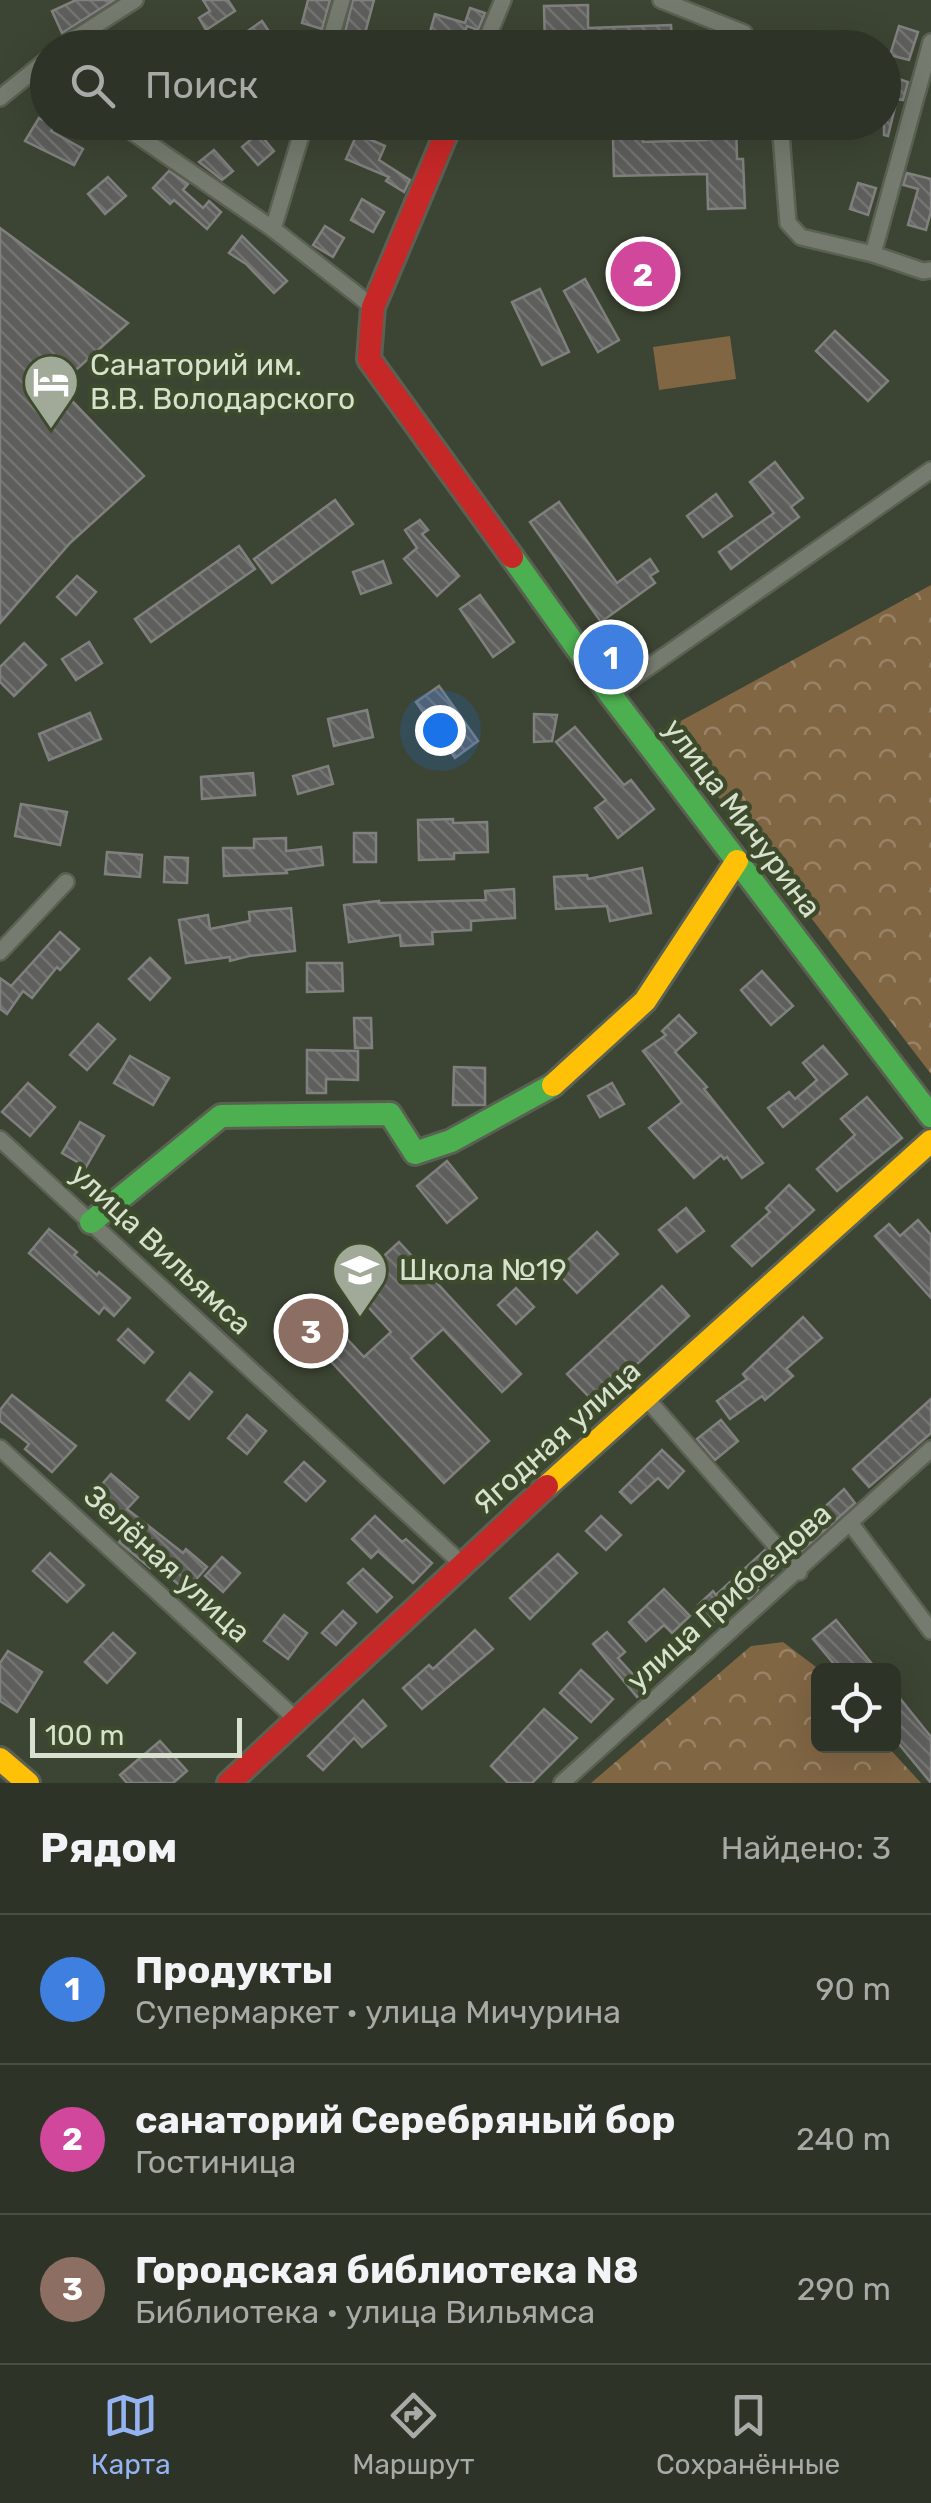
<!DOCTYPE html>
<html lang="ru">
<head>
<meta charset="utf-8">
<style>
	body { margin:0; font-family:Rubik,sans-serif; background:#393f32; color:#f1f3f6 }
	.controls { position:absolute; right:30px; bottom:30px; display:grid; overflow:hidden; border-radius:15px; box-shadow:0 10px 40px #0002 }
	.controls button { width:90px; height:90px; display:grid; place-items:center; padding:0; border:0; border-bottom:2px solid #484e43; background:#2d3326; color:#f1f3f6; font:50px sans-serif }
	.scale { position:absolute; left:30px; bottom:25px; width:212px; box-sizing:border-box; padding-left:10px; border:5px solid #d7e1ce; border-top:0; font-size:28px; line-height:35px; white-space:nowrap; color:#d7e1ce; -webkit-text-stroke:8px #3d4b2c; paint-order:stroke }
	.you { position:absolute; left:440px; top:730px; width:35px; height:35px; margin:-25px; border:8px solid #fff; border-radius:50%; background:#1a73e8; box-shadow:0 0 0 15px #1a73e833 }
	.badge { display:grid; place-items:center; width:65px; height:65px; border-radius:50%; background:#95b2f1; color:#fff; font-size:32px; font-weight:700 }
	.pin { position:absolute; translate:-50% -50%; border:5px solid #fff; box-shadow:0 2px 10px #0006 }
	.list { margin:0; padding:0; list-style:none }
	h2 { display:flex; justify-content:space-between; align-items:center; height:130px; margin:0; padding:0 40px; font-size:42px }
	h2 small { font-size:32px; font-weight:400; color:#a7aaa7 }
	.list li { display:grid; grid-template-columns:65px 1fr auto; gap:30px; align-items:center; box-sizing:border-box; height:150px; padding:0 40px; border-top:2px solid #484e43 }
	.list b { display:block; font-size:38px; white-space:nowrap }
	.list p { margin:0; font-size:32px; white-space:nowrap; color:#a7aaa7 }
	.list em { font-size:32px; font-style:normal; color:#a7aaa7 }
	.icon { flex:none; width:55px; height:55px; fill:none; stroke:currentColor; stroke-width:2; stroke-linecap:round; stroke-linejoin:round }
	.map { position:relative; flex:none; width:931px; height:1783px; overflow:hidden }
	.search { position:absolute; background:#2d3326; box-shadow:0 10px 40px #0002; left:30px; right:30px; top:30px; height:110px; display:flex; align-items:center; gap:25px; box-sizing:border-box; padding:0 35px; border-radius:55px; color:#a7aaa7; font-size:38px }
	.sheet { height:580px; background:#2d3326 }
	nav { display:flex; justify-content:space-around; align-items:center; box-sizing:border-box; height:140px; border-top:2px solid #484e43; background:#2d3326; font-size:28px; color:#a7aaa7 }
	nav a { display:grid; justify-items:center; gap:5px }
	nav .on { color:#95b2f1 }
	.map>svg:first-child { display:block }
	.grass { fill:#816644 }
	.forest { fill:url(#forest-crowns) }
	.building { fill:url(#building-back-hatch); stroke:#80807f; stroke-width:2.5 }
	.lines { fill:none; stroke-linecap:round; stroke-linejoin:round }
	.street-casing { stroke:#5a6152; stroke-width:20 }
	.fast-casing { stroke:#5a6152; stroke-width:28 }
	.slow-casing { stroke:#5a6152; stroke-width:28 }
	.jam-casing { stroke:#5a6152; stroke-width:28 }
	.street { stroke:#757b6e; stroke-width:15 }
	.fast { stroke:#4caf50; stroke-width:22 }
	.slow { stroke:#ffc107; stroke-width:22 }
	.jam { stroke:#c62828; stroke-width:22 }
	.labels { text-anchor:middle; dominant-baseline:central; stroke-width:9; stroke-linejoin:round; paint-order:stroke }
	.poi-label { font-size:30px; fill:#d7e1ce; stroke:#3d4b2c; text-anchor:start }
	.street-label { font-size:30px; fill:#d7e1ce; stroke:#3d4b2c }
</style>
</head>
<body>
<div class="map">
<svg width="931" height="1783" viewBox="0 0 931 1783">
	<defs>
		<pattern id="forest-crowns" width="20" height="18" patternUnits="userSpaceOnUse" patternTransform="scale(2.5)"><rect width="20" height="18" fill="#816644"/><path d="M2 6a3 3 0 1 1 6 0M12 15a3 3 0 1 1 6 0" fill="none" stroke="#988366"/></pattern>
		<pattern id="building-back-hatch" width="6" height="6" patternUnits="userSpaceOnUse" patternTransform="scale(2.5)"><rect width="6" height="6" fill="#5e5e5d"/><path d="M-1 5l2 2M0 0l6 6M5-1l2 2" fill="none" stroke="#747573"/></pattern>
	</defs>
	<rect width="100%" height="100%" fill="#3c4433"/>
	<path class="grass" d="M730,336L736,379L659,390L653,347Z"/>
	<g class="forest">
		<path d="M931,585V1074L666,729Z"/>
		<path d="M783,1642L820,1670L818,1746H887L921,1783H591L751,1646Z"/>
	</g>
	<g class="building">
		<path d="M76,0H114L62,33L52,11Z"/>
		<path d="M203,0H228L235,11L206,30L199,18L210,11Z"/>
		<path d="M308,0H330L322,29L302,23Z"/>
		<path d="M353,0H374L361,48H341Z"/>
		<path d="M588,5V28L671,25L672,39L666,40L667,48H545L544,6Z"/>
		<path d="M470,8L485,13L478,30L467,26L461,42L430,32L435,14L465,23Z"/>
		<path d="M262,21L280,48H242L236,39Z"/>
		<path d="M899,26L918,32L909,60L890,55Z"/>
		<path d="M884,74L908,82L903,100L897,99L888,136L884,135Z"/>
		<path d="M39,118L54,126L51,131L83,149L74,165L25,141Z"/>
		<path d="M603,122H642L643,142L707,140L706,122H736L737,159H743L745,208L708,209L707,174L614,176L613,138H603Z"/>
		<path d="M259,133L274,151L258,165L242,147Z"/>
		<path d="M357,134L385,146L379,160L410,180L404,192L386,181L389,177L346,159Z"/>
		<path d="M214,150L233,171L222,180L199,162Z"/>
		<path d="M169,171L188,184L183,190L203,208L209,201L221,212L207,229L174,200L170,204L153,188Z"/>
		<path d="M907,173L931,179V211L926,230L908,225L918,189L903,185Z"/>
		<path d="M108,177L126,196L105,214L88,194Z"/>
		<path d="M858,183L876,188L868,215L850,209Z"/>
		<path d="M362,199L384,212L373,232L351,220Z"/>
		<path d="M325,226L344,238L333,257L313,245Z"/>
		<path d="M0,228L128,323L58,386L144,476L70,543L0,623Z"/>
		<path d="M242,236L287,281L274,293L246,264L229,253Z"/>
		<path d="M585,279L619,340L598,352L564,291Z"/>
		<path d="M540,289L569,352L542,365L512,302Z"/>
		<path d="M835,331L888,381L868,401L816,351Z"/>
		<path d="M775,462L803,498L791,507L799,517L731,569L719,552L774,513L750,482Z"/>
		<path d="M716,494L732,516L703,537L687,516Z"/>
		<path d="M335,500L353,524L272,583L254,559Z"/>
		<path d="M559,502L617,583L650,559L658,571L650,576L655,583L601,622L530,522Z"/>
		<path d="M420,520L428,530L422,534L459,576L437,596L404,559L417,548L405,530Z"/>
		<path d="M239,546L255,569L151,642L135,619Z"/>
		<path d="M383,561L391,583L361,594L353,572Z"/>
		<path d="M77,576L96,592L76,615L57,597Z"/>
		<path d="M480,595L514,642L493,657L460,609Z"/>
		<path d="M89,642L102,663L76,680L62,659Z"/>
		<path d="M24,643L46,665L14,696L0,682V667Z"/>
		<path d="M439,686L478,741L455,758L416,702Z"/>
		<path d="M367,710L373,737L334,746L328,719Z"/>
		<path d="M90,713L101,739L49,760L39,734Z"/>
		<path d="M534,714L557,715L552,741L534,742Z"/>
		<path d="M575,727L624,785L631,780L654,809L618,838L595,808L606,800L556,742Z"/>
		<path d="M328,766L333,784L298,794L293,776Z"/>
		<path d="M253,773L255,795L202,799L201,777Z"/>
		<path d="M21,804L67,812L60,845L15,836Z"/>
		<path d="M453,819V823L487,822L488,852L454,853V859L419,860L418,820Z"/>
		<rect x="354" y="833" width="22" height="29"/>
		<path d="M286,838V851L321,847L323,865L286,870L287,873L224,876L223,848H254V839Z"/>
		<path d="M107,852L142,855L140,877L105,874Z"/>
		<path d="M165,857L188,858L187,883L164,882Z"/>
		<path d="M642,868L651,913L610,921L607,906L556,909L554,877L587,875L588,879Z"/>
		<path d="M514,889L515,918L471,921V930L432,932L433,944L401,946L400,935L349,942L344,905L379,901V903L486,900L485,891Z"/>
		<path d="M291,908L295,951L249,956L230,961V957L186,963L179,920L208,915L210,929L250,921L249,912Z"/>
		<path d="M60,932L79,949L60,970L57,967L32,998L23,991L7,1014L0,1009V978L11,986Z"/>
		<path d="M150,958L170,978L150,1000L129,979Z"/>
		<path d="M307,963H342L343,991L307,992Z"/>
		<path d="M762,971L793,1006L771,1025L741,990Z"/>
		<path d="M679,1015L696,1033L675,1052L707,1087L704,1089L763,1163L742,1178L727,1157L724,1159L721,1155L694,1178L649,1128L682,1102L643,1051L666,1035L662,1031Z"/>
		<path d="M354,1018H371L372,1048H355Z"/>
		<path d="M98,1024L115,1039L87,1070L70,1055Z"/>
		<path d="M823,1046L847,1074L783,1127L768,1108L789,1092L795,1099L817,1080L803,1063Z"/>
		<path d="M307,1050L358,1051V1080L326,1079V1093H307Z"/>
		<path d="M130,1056L169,1078L153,1105L114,1083Z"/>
		<path d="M454,1067L485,1068V1105H453Z"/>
		<path d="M28,1083L55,1107L30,1136L2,1112Z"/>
		<path d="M612,1083L624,1104L600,1117L588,1096Z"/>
		<path d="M867,1097L902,1138L837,1191L817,1169L855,1135L841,1119Z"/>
		<path d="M80,1122L104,1136L86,1167L62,1153Z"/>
		<path d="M447,1161L477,1198L447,1223L417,1186Z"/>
		<path d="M789,1185L814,1210L752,1266L732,1246L770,1212L766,1208Z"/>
		<path d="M686,1208L704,1231L677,1252L659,1230Z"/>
		<path d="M918,1220L931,1235V1298L875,1236L889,1224L900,1236Z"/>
		<path d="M49,1229L77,1252L74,1255L97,1275L99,1272L130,1298L114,1316L104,1307L99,1314L29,1253Z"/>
		<path d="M597,1232L618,1254L577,1293L556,1271Z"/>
		<path d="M399,1242L521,1374L502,1392L443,1329L411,1358L489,1441L444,1483L299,1327L319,1309L364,1357L391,1332L350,1287Z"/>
		<path d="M662,1286L689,1316L595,1403L567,1374Z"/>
		<path d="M516,1288L534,1307L516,1324L498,1305Z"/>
		<path d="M803,1317L822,1338L786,1369L793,1376L765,1400L762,1396L730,1419L717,1401L747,1379L743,1374Z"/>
		<path d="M128,1329L153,1352L144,1363L118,1340Z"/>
		<path d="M190,1373L212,1392L189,1419L167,1400Z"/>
		<path d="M12,1395L76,1446L52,1472L25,1449L29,1444L0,1421V1410Z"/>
		<path d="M931,1399V1433L869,1487L853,1469Z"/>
		<path d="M247,1415L266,1431L247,1454L228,1438Z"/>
		<path d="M721,1420L738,1441L715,1460L697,1439Z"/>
		<path d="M662,1450L684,1471L668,1488L658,1478L631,1503L620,1492Z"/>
		<path d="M304,1462L325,1481L306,1501L285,1482Z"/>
		<path d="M111,1474L138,1497L127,1509L183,1553L186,1549L207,1567L186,1591L154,1563L150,1568L119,1542L128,1531L90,1498Z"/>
		<path d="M844,1489L855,1503L798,1554L787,1542Z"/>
		<path d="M375,1516L402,1542L406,1539L432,1563L413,1583L378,1551L371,1558L352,1539Z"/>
		<path d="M601,1516L621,1535L606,1550L586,1531Z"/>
		<path d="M765,1550L781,1568L756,1588L758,1590L749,1599L743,1593L714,1622L698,1605L713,1591L716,1595Z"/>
		<path d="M50,1553L84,1585L67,1602L33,1571Z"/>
		<path d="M558,1554L577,1573L530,1619L510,1598Z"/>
		<path d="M222,1557L240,1573L223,1592L205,1576Z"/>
		<path d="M363,1569L392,1597L377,1612L348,1583Z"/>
		<path d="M664,1589L690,1616L672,1633L664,1625L646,1641L629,1622Z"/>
		<path d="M343,1611L356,1623L336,1645L322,1633Z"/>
		<path d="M284,1615L307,1633L288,1659L264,1641Z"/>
		<path d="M836,1620L877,1670H839L813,1639Z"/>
		<path d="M475,1630L493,1649L422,1709L403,1688L429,1665L433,1669Z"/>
		<path d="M607,1632L625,1652L618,1658L646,1689L637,1697L593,1644Z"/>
		<path d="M113,1633L135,1653L107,1683L85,1662Z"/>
		<path d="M8,1651L42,1672L17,1712L0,1701V1663Z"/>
		<path d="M581,1670L613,1699L591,1722L560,1693Z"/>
		<path d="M894,1691L931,1737V1783L894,1738Z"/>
		<path d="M363,1700L386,1726L362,1747L354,1738L323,1770L308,1756Z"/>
		<path d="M544,1709L577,1738L532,1783H508L491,1766Z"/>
		<path d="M160,1741L187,1771L173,1783H127L120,1775Z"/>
	</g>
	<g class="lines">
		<g class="street-casing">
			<g id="street">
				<path d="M661,0L744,33L752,48"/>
				<path d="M931,42L873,254L923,271L931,270"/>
				<path d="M60,48L135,0"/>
				<path d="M328,48L342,0"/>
				<path d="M483,48L503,0"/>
				<path d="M0,98L48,59"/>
				<path d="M118,122L273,229L373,307"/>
				<path d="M780,122L788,223L801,237L873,254"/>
				<path d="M273,229L305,122"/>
				<path d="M610,694L931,470"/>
				<path d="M0,952L66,882"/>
				<path d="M0,1139L461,1563"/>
				<path d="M646,1398L799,1572"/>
				<path d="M0,1448L297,1720"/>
				<path d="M851,1524L931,1631"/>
				<path d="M562,1783L931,1449"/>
			</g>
		</g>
		<g class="fast-casing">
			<g id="fast">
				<path d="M512,557L610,694L931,1116"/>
				<path d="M91,1222L221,1116L390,1114L415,1153L451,1141L553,1085"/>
			</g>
		</g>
		<g class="slow-casing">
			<g id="slow">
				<path d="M553,1085L645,1001L737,861"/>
				<path d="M547,1486L931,1141"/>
				<path d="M0,1759L28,1783"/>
			</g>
		</g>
		<g class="jam-casing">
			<g id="jam">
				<path d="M451,122L373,307L369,359L512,557"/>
				<path d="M229,1783L547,1486"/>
			</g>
		</g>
		<use href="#street" class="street"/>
		<use href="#fast" class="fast"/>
		<use href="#slow" class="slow"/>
		<use href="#jam" class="jam"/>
	</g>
	<defs>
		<g id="hotel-pin" transform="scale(2.875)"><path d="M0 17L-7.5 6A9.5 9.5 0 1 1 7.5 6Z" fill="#a1aa98" stroke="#3d4b2c"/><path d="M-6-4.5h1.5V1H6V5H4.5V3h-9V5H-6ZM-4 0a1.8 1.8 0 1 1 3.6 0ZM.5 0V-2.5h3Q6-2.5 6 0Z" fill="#fff"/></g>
		<g id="school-pin" transform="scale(2.875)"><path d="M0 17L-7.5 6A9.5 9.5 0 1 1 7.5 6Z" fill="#a1aa98" stroke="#3d4b2c"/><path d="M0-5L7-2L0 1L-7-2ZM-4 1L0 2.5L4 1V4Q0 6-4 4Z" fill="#fff"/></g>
	</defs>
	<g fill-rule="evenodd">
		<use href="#hotel-pin" x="51" y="382"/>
		<use href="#school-pin" x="360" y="1270"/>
	</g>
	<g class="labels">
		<g class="poi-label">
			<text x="90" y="365">Санаторий им.<tspan x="90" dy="34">В.В. Володарского</tspan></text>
			<text x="399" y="1270">Школа №19</text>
		</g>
		<g class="street-label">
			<text transform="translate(742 818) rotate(53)">улица Мичурина</text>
			<text transform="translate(161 1249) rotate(43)">улица Вильямса</text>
			<text transform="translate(557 1437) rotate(-42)">Ягодная улица</text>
			<text transform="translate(167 1564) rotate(43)">Зелёная улица</text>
			<text transform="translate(729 1597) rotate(-42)">улица Грибоедова</text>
		</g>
	</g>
</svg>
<div class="controls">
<button><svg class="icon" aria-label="locate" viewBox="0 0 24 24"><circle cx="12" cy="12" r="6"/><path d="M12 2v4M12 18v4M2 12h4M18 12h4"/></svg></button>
</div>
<div class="scale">100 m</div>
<div class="you"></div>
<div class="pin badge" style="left:611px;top:657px;background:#3f7fe0">1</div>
<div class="pin badge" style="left:643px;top:274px;background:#d1479c">2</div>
<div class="pin badge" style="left:311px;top:1331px;background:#8d6e63">3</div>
<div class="search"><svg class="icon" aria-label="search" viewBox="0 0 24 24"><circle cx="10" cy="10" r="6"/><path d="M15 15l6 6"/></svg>Поиск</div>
</div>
<section class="sheet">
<h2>Рядом<small>Найдено: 3</small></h2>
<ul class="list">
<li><span class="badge" style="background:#3f7fe0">1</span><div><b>Продукты</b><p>Супермаркет · улица Мичурина</p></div><em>90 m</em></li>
<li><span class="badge" style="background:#d1479c">2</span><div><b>санаторий Серебряный бор</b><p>Гостиница</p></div><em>240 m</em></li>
<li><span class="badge" style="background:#8d6e63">3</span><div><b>Городская библиотека N8</b><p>Библиотека · улица Вильямса</p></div><em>290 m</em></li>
</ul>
</section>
<nav>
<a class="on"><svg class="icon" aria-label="map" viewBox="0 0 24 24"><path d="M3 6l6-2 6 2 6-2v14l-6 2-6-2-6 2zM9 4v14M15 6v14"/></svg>Карта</a>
<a><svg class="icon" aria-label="directions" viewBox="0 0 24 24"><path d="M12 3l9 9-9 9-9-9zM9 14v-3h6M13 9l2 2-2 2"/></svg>Маршрут</a>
<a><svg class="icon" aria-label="saved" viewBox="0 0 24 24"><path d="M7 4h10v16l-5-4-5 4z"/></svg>Сохранённые</a>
</nav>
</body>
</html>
